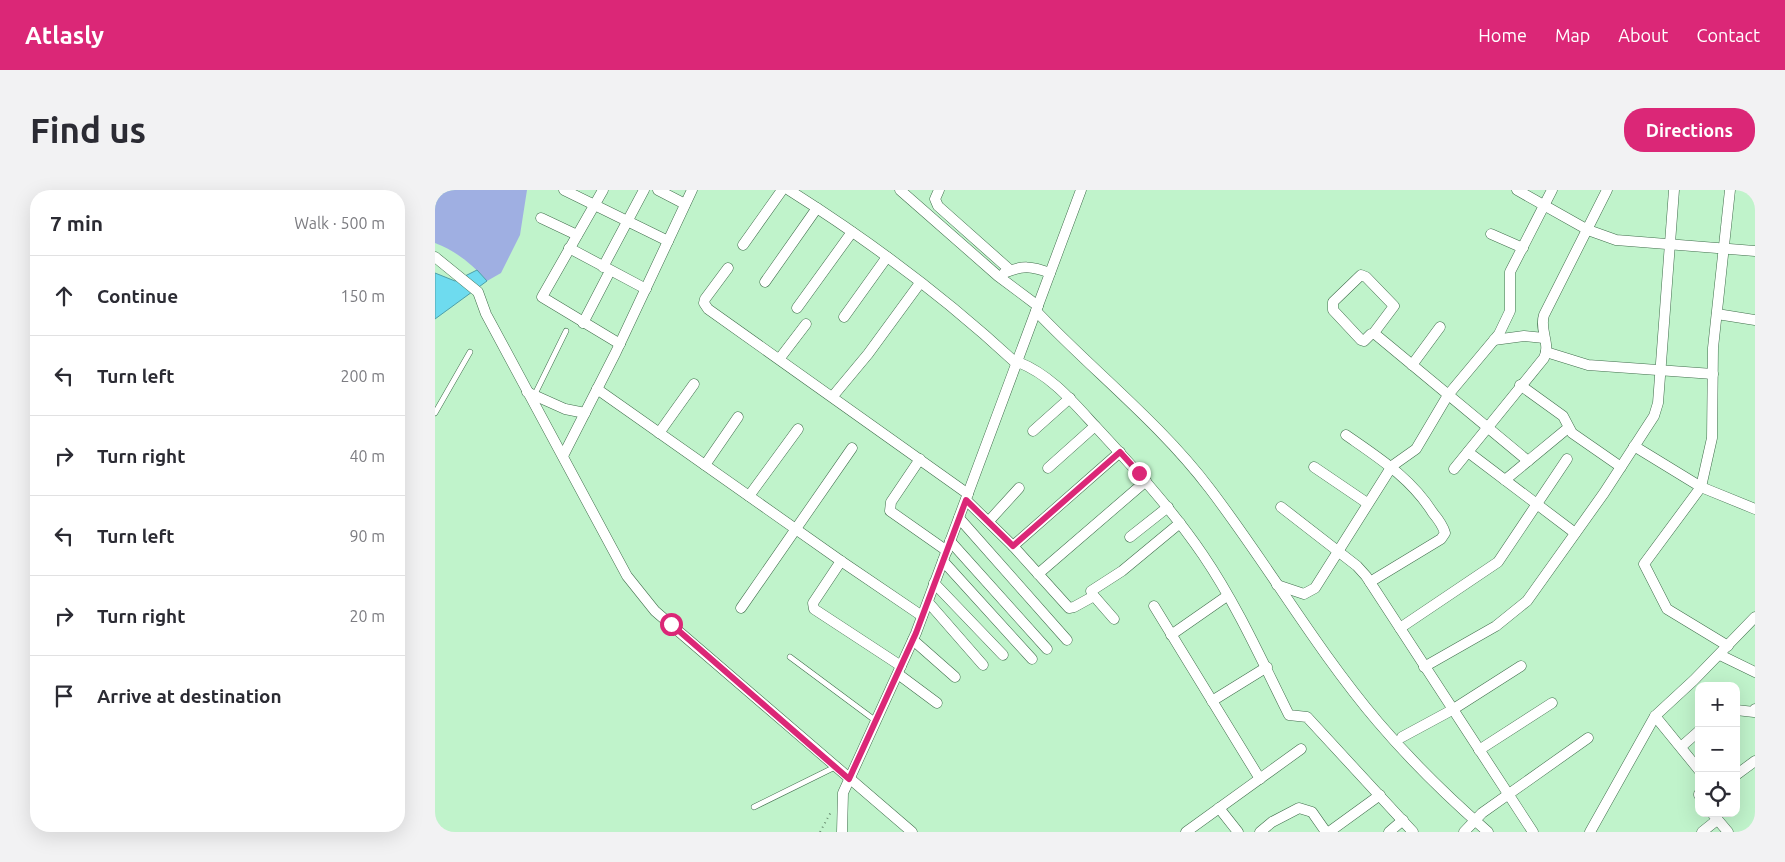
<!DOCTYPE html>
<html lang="en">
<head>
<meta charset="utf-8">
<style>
	body { margin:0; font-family:Ubuntu,sans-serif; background:#f2f2f3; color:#2b2b33 }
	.controls { position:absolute; right:15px; bottom:15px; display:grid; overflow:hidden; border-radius:10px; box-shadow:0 5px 20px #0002 }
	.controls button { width:45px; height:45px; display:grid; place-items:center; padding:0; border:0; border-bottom:1px solid #e1e1e2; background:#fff; color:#2b2b33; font:25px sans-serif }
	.stop { position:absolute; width:15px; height:15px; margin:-11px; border:4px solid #db2777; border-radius:50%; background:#fff }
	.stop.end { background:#db2777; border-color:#fff; box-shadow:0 1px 5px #0008 }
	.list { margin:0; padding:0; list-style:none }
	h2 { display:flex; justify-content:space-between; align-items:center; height:65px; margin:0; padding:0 20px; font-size:21px }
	h2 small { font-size:16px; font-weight:400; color:#7c7c81 }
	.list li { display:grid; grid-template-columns:32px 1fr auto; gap:15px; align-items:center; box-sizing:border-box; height:80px; padding:0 20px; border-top:1px solid #e1e1e2 }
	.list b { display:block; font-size:19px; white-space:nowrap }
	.list em { font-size:16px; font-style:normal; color:#7c7c81 }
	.icon { flex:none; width:28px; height:28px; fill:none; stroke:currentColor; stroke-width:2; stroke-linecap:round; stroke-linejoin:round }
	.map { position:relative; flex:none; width:1320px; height:642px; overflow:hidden; border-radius:20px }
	header { display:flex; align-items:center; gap:30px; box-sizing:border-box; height:70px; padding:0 25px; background:#db2777; color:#fff }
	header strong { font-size:24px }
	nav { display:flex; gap:28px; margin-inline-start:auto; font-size:18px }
	.intro { display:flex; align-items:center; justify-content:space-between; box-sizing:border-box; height:120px; padding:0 30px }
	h1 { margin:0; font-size:35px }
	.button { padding:12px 22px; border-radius:20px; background:#db2777; color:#fff; font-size:18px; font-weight:700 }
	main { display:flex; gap:30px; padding:0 30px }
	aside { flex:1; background:#fff; border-radius:20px; box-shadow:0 5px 20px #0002 }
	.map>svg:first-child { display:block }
	.green { fill:#9fafe2 }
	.water { fill:#6edbef; stroke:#4e9fa9 }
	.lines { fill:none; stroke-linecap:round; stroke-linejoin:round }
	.lane-casing { stroke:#406e4c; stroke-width:6 }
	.street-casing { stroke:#406e4c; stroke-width:11 }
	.path { stroke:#678a6f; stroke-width:2; stroke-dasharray:1 4; stroke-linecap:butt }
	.lane { stroke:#fff; stroke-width:5 }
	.street { stroke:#fff; stroke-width:10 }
	.route { stroke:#db2777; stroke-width:6 }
</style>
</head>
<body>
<header>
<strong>Atlasly</strong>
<nav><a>Home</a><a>Map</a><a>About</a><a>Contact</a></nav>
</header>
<div class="intro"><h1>Find us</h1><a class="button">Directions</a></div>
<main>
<aside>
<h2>7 min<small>Walk · 500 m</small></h2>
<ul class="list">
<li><svg class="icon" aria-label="ahead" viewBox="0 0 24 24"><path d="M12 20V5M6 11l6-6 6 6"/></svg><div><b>Continue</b></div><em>150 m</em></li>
<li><svg class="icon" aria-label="left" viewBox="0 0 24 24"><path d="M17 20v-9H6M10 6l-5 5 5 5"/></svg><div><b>Turn left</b></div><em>200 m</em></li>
<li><svg class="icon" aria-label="right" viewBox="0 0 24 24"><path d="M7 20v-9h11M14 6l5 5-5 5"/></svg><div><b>Turn right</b></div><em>40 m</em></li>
<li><svg class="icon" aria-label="left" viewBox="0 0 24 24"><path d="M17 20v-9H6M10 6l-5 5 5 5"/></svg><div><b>Turn left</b></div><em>90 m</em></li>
<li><svg class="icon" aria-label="right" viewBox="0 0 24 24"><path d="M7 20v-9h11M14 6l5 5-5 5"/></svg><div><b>Turn right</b></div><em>20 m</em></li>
<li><svg class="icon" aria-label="arrive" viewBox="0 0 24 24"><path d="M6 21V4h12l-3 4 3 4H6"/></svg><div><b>Arrive at destination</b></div></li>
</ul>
</aside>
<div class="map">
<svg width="1320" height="642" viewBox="0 0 1320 642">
	<rect width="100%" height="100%" fill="#c0f3cb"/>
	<path class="green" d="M0,0H92L85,45L66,83L52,91C37,74 21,61 0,53Z"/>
	<path class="water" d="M42,80L52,91L0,129V83L20,91Z"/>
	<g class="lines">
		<g class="lane-casing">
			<g id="lane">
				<path d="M100,204L131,141"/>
				<path d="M0,223L35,162"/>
				<path d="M355,467L441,531"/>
				<path d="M319,617L400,577"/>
			</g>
		</g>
		<g class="street-casing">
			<g id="street">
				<path d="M129,0L233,51"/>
				<path d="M168,0L107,107L185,154"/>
				<path d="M223,0L250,14"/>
				<path d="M354,0C435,51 512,109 582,174"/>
				<path d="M465,0L563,86L603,116"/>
				<path d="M504,0L500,9L503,16L575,80"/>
				<path d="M1082,0L1153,40L1181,50L1320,61"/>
				<path d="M106,28L142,45"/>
				<path d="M1056,44L1088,58"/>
				<path d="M308,55L347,0"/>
				<path d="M134,58L211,99"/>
				<path d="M0,67L43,102L51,124L192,386L220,421L477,642"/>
				<path d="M168,77L209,0"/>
				<path d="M293,78L270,109L269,113L273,119L533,304"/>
				<path d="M569,83C587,75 597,76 615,83"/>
				<path d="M330,92L382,18"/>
				<path d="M362,118L417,42"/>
				<path d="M601,121C658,181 725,233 775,299C833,375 881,459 943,532C977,572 1014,608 1053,642"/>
				<path d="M1282,124L1320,130"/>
				<path d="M409,127L452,67"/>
				<path d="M148,133L175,81"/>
				<path d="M938,144L959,116L931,87L926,85L898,112V120L926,150L929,151L936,144H940L1093,271"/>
				<path d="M1059,150L1089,146L1109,148"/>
				<path d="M1111,162L1153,175L1278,184"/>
				<path d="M345,168L371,134"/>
				<path d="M583,172C616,185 638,212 661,237C699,278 736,318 768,365C802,415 827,471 854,525L872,527L978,642"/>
				<path d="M977,175L1005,137"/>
				<path d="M1085,195L1128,226L1137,243L1186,277"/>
				<path d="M162,199L406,371L487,426"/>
				<path d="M92,202L130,219L150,223"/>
				<path d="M398,206L433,164L485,93"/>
				<path d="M598,241L635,208"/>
				<path d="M224,243L259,194"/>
				<path d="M911,245C944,268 976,288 998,323C1003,329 1008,336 1010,343L1006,349L935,392"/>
				<path d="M1199,256L1266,297L1320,319"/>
				<path d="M1033,262L1140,343"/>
				<path d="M128,266L181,162L257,0"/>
				<path d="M485,269L456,312L455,321L512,361"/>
				<path d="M270,275L303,227"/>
				<path d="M879,277L932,313"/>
				<path d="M613,278L660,236"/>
				<path d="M1019,279L1109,168C1116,154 1104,140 1109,125L1172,0"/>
				<path d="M1070,290L1133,238"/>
				<path d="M314,306L363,239"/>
				<path d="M531,310L578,356L634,418L639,417L659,406L679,429"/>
				<path d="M846,317L922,376L931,386L1098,642"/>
				<path d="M524,328L632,450"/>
				<path d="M554,331L584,298"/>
				<path d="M695,347L733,317"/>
				<path d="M515,351L612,459"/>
				<path d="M578,356L685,262"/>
				<path d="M406,371L378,413L379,419L466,476"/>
				<path d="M508,371L597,469"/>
				<path d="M603,384L711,291"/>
				<path d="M499,393L568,465"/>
				<path d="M842,395L869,404L880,398L957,276L981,259L1013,205L1064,144L1075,121V82L1117,0"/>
				<path d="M656,401L687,381L745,333"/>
				<path d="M493,412L548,475"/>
				<path d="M719,416L825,589"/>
				<path d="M306,418L417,258"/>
				<path d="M965,438L1063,372L1132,269"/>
				<path d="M736,445L792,406"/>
				<path d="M478,450L520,487"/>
				<path d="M1293,456L1232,419L1209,374L1266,297L1277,248L1278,158L1295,0"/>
				<path d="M1285,465L1320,482"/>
				<path d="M989,477L1061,436L1092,411L1169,303L1219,226L1223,213L1239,0"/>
				<path d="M463,484L502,513"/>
				<path d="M777,511L832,477"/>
				<path d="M1301,520L1319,522L1320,519"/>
				<path d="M1220,526L1264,580"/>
				<path d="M967,547L1017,520L1086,476"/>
				<path d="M1247,556L1264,541"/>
				<path d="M1044,560L1117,513"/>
				<path d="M1301,585L1320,571"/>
				<path d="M1264,604V605"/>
				<path d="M784,618L803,642"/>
				<path d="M1277,623L1293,642"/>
				<path d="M407,642L408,603L481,443L646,0"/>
				<path d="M751,642L866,559"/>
				<path d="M825,642L837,632L864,618L877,622L891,642"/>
				<path d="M894,642L945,605"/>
				<path d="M954,642L968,630"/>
				<path d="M1029,642L1047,623L1153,548"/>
				<path d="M1155,642L1220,526L1259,490L1320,427"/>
				<path d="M1267,642L1282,630"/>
			</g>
		</g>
		<path class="path" d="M385,642L396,622"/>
		<use href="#lane" class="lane"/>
		<use href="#street" class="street"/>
	</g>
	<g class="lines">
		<path class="route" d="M236,434L414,589L481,443L531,310L578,356L685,262L704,283"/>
	</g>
</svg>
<div class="controls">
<button>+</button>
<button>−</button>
<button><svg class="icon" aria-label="locate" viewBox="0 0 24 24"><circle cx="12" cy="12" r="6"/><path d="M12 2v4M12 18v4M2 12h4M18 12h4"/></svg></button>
</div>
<div class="stop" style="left:236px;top:434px"></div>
<div class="stop end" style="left:704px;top:283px"></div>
</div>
</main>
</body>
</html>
